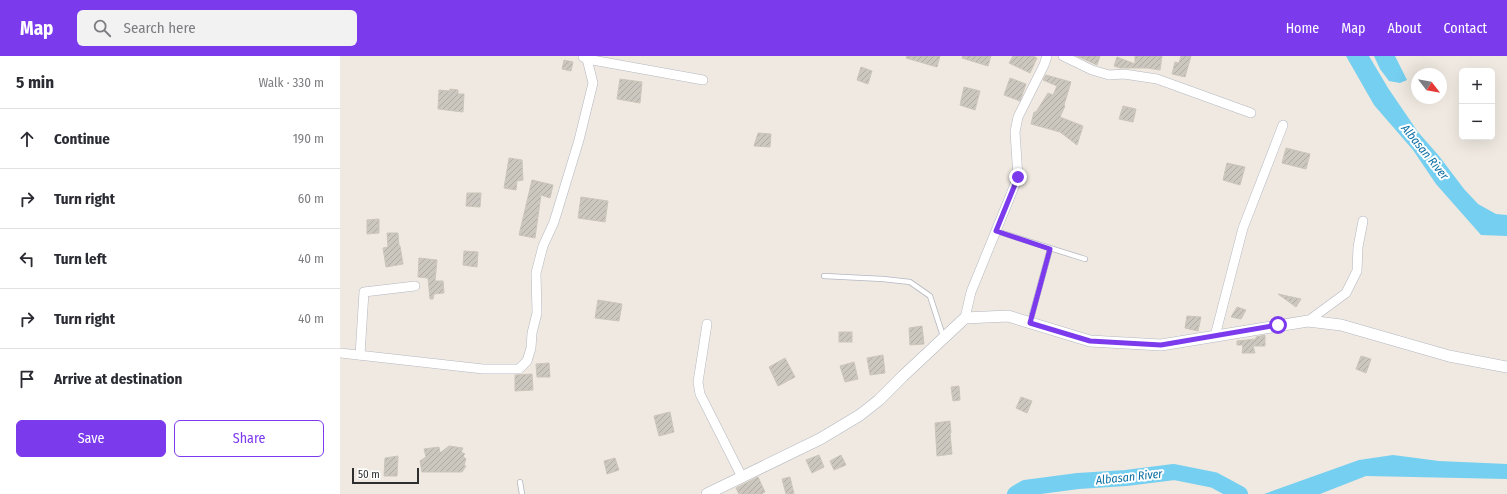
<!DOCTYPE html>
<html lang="en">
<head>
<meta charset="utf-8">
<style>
	body { margin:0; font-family:"Fira Sans Condensed",sans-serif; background:#f2f2f3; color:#2b2b33 }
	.controls { position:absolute; right:12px; top:12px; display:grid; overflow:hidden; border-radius:6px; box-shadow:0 4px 16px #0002 }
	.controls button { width:36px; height:36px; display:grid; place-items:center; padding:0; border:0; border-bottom:1px solid #e1e1e2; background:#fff; color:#2b2b33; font:20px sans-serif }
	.compass { position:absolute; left:1071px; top:12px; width:36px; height:36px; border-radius:50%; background:#fff; box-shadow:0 4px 16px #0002; rotate:121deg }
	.scale { position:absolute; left:12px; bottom:10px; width:67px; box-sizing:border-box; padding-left:4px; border:2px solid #2e2e2e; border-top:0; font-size:11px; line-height:14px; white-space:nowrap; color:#2e2e2e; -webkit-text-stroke:3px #fff; paint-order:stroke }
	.stop { position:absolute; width:12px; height:12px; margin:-9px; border:3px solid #7c3aed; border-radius:50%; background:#fff }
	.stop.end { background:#7c3aed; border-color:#fff; box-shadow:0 1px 4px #0008 }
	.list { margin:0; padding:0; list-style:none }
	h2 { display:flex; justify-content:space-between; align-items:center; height:52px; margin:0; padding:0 16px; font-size:17px }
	h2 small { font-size:13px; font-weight:400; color:#7c7c81 }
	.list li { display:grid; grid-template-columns:26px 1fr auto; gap:12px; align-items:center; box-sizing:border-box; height:60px; padding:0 16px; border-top:1px solid #e1e1e2 }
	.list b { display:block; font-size:15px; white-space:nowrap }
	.list em { font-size:13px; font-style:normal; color:#7c7c81 }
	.actions { display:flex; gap:8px; padding:12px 16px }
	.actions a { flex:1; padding:9px 0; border:1px solid #7c3aed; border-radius:6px; text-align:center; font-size:14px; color:#7c3aed }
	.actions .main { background:#7c3aed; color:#fff }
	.icon { flex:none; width:22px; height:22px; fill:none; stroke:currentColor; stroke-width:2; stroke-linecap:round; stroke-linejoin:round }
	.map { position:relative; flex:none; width:1167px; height:438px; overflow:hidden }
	header { display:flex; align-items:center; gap:24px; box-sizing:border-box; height:56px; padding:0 20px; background:#7c3aed; color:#fff }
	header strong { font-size:19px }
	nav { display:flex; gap:22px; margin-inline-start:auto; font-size:14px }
	.search { width:280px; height:36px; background:#f2f2f3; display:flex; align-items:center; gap:10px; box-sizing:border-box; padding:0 14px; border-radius:6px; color:#7c7c81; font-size:15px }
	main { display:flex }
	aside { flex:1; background:#fff }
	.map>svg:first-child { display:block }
	.water { fill:#75cff0 }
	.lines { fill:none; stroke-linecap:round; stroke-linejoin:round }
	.river { stroke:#75cff0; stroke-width:16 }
	.building { fill:url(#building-hatch); stroke:#cbc5ba }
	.service-casing { stroke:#b4b7c1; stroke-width:6 }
	.minor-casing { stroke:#b4b7c1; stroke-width:10 }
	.tertiary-casing { stroke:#b4b7c1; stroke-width:12 }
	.service { stroke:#fff; stroke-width:4.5 }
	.minor { stroke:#fff; stroke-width:9 }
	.tertiary { stroke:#fff; stroke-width:11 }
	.route { stroke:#7c3aed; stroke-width:5 }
	.labels { text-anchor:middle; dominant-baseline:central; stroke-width:4; stroke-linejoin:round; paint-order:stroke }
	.water-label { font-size:12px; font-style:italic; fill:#0d6fa3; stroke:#fff }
</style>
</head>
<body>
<header>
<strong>Map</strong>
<div class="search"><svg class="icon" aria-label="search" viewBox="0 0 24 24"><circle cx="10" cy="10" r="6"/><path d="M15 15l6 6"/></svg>Search here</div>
<nav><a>Home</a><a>Map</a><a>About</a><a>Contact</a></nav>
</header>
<main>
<aside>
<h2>5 min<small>Walk · 330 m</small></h2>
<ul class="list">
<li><svg class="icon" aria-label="ahead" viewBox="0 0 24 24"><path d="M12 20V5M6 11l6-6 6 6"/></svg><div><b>Continue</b></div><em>190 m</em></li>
<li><svg class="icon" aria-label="right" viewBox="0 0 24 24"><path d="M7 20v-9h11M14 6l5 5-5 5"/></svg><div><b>Turn right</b></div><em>60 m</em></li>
<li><svg class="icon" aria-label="left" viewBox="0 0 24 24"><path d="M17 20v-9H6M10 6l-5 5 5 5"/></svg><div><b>Turn left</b></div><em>40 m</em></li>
<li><svg class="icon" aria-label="right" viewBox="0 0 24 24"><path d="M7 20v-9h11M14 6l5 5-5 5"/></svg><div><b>Turn right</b></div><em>40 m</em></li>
<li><svg class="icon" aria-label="arrive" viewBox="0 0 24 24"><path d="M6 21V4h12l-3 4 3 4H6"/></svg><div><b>Arrive at destination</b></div></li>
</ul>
<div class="actions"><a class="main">Save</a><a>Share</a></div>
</aside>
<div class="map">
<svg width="1167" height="438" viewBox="0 0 1167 438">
	<defs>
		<pattern id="building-hatch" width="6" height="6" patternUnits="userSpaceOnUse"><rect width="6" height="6" fill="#cbc7bf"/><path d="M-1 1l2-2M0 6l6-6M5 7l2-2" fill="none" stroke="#afaba4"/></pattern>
	</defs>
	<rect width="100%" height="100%" fill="#efe9e1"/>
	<g class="water">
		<path d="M1006,0H1029L1048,32L1078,76L1099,100L1124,133L1138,148L1156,158L1167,159V180L1141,179L1096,128L1073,94L1034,49Z"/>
		<path d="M1034,0H1055L1067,24L1060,27L1049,25L1040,13Z"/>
		<path d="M1053,399L1099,405L1167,408V423L1026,420L980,438H924L1019,404Z"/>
	</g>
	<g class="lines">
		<path class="river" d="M675,438L685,432L738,425L786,422L834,416L874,424L900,438"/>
	</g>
	<g class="building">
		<path d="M567,0H600L597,11L566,2Z"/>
		<path d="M623,0H651L648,10L622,2Z"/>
		<path d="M673,0H693L697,2L690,17L669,7Z"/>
		<path d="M737,0H760L757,9Z"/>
		<path d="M795,0H822L820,14L807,12H780L774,10L777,1L795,8Z"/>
		<path d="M841,0H851L845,21L832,18L835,6L839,7Z"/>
		<path d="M224,4L233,6L231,15L222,13Z"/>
		<path d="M521,11L532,15L528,28L517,24Z"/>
		<path d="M706,19L731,26L724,49L725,50L720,61L743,70L737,89L720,76L691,68L694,56H696L708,37L713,39L717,30L703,24Z"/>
		<path d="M670,22L686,28L680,45L664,39Z"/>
		<path d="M280,23L302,26L300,47L277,43Z"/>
		<path d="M624,31L640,35L635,54L620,49Z"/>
		<path d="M110,33L118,34V38H124L123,56L98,53L99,34L110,35Z"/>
		<path d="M783,50L796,53L793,66L779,63Z"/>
		<path d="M418,77L431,78L430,91L414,90Z"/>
		<path d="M946,92L970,98L966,113L942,107Z"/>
		<path d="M169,102L182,104L183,124L177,125L176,134L164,132Z"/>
		<path d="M887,107L905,111L900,129L883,124Z"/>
		<path d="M192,124L213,129L210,142L201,139L195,182L179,179Z"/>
		<path d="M127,137H141L140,151L126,150Z"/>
		<path d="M241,141L268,145L265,166L238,162Z"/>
		<path d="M39,163V177L27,178V164Z"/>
		<path d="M47,177H58L59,190H60L63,208L46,211L43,192L48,191Z"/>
		<path d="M124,195L138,196L137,211L123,209Z"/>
		<path d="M79,202L97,204L95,225H103L104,237L94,238L93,243H90L88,222L78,221Z"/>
		<path d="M938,238L961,243L956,251Z"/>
		<path d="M258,244L282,248L279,265L255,262Z"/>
		<path d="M897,251L906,254L901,263L891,261Z"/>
		<path d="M847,260L861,261L858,275L845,272Z"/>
		<path d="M582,270L584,288L570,289L569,272Z"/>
		<rect x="499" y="276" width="13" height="10"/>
		<path d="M925,279V290H913L915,297H902L903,289H897V285L916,283V281Z"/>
		<path d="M543,299L545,317L530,319L527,302Z"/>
		<path d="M1021,300L1031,303L1026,317L1016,313Z"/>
		<path d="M445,302L455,321L438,330L429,311Z"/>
		<path d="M514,306L518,323L505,326L500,310Z"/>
		<path d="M209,307L210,321H197L196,308Z"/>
		<path d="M192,318L193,334L175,335V319Z"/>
		<path d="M619,330L620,344L613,345L611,331Z"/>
		<path d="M681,341L692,345L687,357L676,352Z"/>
		<path d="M330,356L334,376L319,380L314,360Z"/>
		<path d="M610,365L611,377H610L612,398L597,400L595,367Z"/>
		<path d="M109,390L123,392L121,396L125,398L123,400L126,403L124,409L126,410L122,416H82L80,405L86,401L84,393L99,391L100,397Z"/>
		<path d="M479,399L484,411L472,417L466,404Z"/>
		<path d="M501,399L506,409L494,414L490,405Z"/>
		<path d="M58,400L57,420H44L45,402Z"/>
		<path d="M275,402L279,414L267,418L264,405Z"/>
		<path d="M418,421L425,436L421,438H399L396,432Z"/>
		<path d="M450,421L454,438H446L442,423Z"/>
	</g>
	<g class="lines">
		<g class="service-casing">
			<g id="service">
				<path d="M656,175L745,203"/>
				<path d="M484,220L543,223L570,226L590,240L603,280"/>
				<path d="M690,266L710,193"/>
				<path d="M180,426L182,438"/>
			</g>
		</g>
		<g class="minor-casing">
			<g id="minor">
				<path d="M723,0L752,14L769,19L784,18L817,23L911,57"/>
				<path d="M243,1L247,3L363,24"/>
				<path d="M625,262L631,236L678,121L675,76L678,61L704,9L707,0"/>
				<path d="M968,265L1006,237L1017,215L1018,191L1023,165"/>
				<path d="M367,268L358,326L360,338L402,421"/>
				<path d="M875,280L903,172L943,69"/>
				<path d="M0,297L143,313H179L187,305L191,292L192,277L197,257L196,217L203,190L214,166L239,84L253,27L247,3"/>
				<path d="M20,299L24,236L75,230"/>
			</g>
		</g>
		<g class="tertiary-casing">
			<path id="tertiary" d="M367,438L480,383L520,359L539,344L563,320L625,262L668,260L750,285L821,289L968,265L1001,269L1109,300L1167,311"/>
		</g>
		<use href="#service" class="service"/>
		<use href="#minor" class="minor"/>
		<use href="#tertiary" class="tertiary"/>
	</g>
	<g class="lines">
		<path class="route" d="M678,121L656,175L710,193L690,267L750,285L821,289L938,269"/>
	</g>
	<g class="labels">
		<g class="water-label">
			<text transform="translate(1085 96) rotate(51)">Albasan River</text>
			<text transform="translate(789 421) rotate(-6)">Albasan River</text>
		</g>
	</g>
</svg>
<div class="controls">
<button>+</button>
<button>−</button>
</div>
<svg class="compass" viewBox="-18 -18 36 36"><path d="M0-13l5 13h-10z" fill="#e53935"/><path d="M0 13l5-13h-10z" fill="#7c7c81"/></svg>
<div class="scale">50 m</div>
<div class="stop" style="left:938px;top:269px"></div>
<div class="stop end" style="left:678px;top:121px"></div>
</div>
</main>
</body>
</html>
